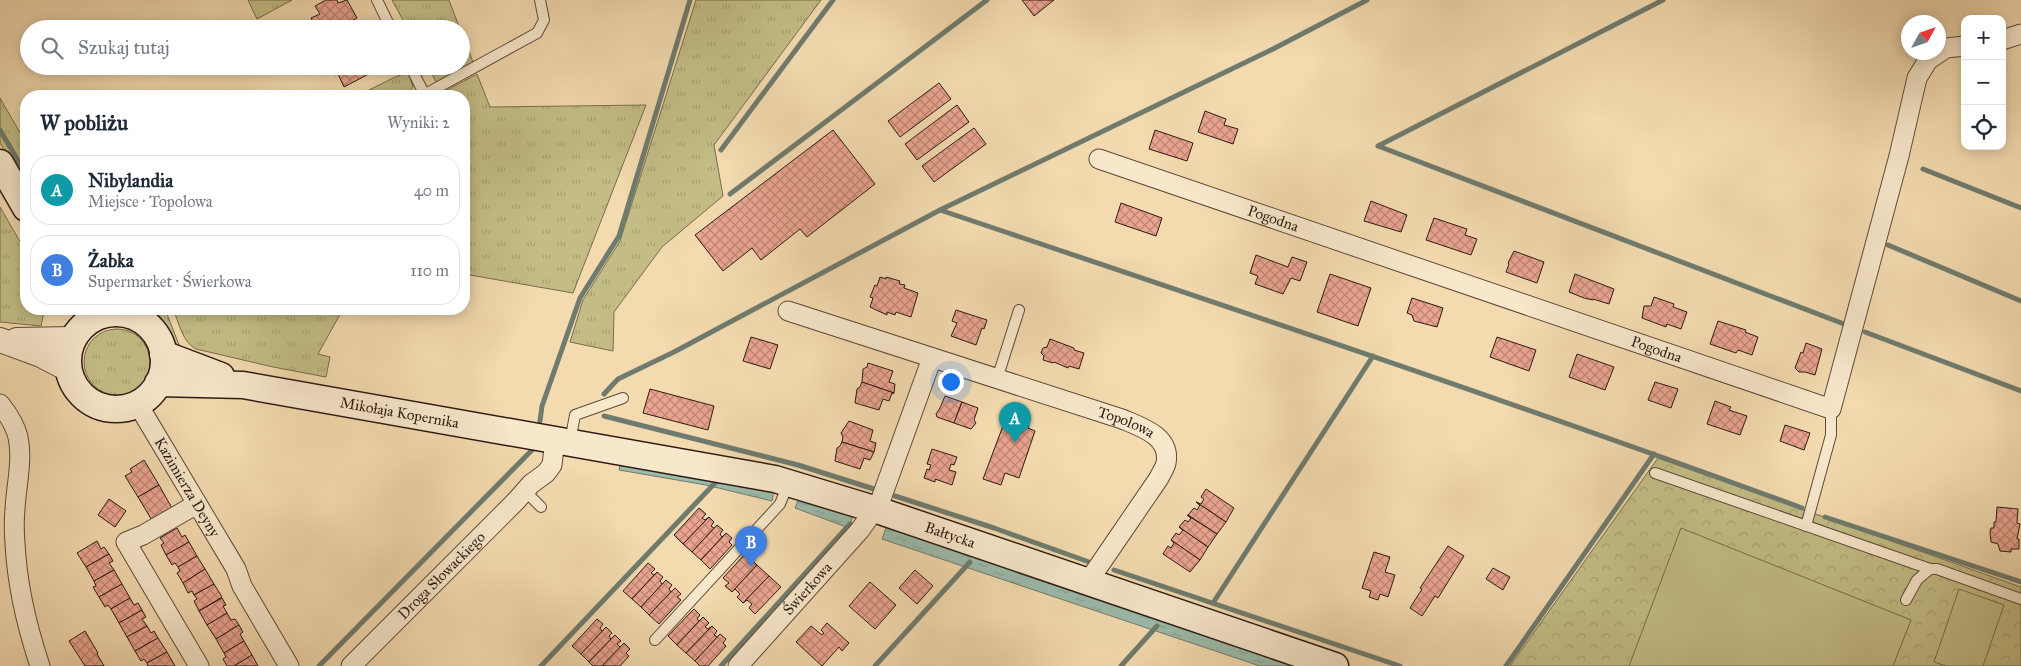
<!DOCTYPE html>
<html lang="pl">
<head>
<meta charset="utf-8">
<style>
	body { margin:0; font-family:"IM FELL Great Primer",serif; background:#f6f6f7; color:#1f2937 }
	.controls { position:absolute; right:15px; top:15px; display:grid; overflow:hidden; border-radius:10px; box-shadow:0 2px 12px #0003 }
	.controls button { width:45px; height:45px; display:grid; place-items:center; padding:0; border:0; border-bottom:1px solid #e0e1e3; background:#fff; color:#1f2937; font:25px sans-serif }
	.compass { position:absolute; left:1901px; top:15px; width:45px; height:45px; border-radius:50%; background:#fff; box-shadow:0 2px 12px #0003; rotate:50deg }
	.you { position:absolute; left:950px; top:381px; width:18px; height:18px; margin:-12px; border:4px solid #fff; border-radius:50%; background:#1a73e8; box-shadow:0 0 0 8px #1a73e833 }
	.badge { display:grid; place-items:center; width:32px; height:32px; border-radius:50%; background:#111827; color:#fff; font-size:16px; font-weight:700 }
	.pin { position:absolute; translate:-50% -41px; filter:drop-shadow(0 1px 2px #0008) }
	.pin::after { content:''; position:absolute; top:26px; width:18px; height:15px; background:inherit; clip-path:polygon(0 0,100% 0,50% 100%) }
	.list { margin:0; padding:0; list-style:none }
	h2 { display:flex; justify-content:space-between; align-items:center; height:65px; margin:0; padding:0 20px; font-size:21px }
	h2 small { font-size:16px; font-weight:400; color:#747a83 }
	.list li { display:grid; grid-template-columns:32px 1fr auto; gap:15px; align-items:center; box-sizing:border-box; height:70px; margin:0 10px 10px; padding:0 10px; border:1px solid #e0e1e3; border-radius:20px }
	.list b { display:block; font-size:19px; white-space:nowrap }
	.list p { margin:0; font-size:16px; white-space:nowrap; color:#747a83 }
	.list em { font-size:16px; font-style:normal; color:#747a83 }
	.icon { flex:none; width:28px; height:28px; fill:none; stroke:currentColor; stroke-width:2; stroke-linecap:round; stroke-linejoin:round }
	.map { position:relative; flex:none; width:2021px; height:666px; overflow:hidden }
	.search { position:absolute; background:#fff; box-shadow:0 2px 12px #0003; left:20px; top:20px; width:450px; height:55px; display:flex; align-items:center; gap:12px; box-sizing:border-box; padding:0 18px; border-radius:28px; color:#747a83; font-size:19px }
	.panel { position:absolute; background:#fff; box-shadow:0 2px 12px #0003; left:20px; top:90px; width:450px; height:225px; border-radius:20px }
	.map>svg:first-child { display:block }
	.grass { fill:url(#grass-tufts); stroke:#786c4c }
	.park { fill:url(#park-crowns); stroke:#786c4c }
	.garden { fill:#c3bd85; stroke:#786c4c }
	.water { fill:url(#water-ripples); stroke:#6f7b6e }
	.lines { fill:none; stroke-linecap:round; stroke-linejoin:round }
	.stream { stroke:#6f7b6e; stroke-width:5 }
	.building { fill:url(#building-cross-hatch); stroke:#2e1a13 }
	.service-casing { stroke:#5f4a3a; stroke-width:12 }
	.minor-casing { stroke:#5f4a3a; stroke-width:21 }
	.tertiary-casing { stroke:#5f4a3a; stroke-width:26 }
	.secondary-casing { stroke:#2e1a13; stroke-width:29 }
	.service { stroke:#f7e7cb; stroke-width:10 }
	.minor { stroke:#f7e7cb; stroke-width:19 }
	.tertiary { stroke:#f7e7cb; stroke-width:24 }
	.secondary { stroke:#f7e7cb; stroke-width:26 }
	.labels { text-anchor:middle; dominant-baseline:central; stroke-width:4; stroke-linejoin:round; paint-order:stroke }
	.street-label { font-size:15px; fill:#2e1a13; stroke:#f7e7cb }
</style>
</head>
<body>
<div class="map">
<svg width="2021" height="666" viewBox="0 0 2021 666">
	<defs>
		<pattern id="grass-tufts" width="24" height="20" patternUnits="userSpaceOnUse" patternTransform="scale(1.25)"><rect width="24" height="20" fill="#c3bd85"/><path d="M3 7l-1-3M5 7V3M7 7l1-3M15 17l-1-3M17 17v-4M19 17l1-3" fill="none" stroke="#a8a272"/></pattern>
		<pattern id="park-crowns" width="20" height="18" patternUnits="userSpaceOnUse" patternTransform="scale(1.25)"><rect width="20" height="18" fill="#c3bd85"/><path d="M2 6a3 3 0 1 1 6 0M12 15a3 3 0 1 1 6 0" fill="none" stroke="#a8a272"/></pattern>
		<pattern id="water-ripples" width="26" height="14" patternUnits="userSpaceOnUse" patternTransform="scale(1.25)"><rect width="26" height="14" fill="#9bbbab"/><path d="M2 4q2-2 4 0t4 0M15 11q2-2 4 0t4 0" fill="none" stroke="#86a092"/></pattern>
		<pattern id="building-cross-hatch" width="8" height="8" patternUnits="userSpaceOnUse" patternTransform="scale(1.25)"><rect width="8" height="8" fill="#eaa490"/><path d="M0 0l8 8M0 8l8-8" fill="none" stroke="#be8574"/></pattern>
	</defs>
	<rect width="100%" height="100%" fill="#f3daaf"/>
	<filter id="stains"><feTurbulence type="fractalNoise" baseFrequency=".004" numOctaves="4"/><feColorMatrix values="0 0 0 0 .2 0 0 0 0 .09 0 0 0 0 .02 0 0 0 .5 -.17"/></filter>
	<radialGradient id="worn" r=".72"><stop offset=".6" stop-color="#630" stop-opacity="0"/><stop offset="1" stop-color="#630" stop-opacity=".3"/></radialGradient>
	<g class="grass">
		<path d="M248,0H292L257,19Z"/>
		<path d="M392,0H449L460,29H408Z"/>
		<path d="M696,0H821L714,145L723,196L662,247L614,312L613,351L570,342L583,300L620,241Z"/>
		<path d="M461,31L473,62L436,82L428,66H461Z"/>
		<path d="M408,72L413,87L407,96H357L393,78Z"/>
		<path d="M477,74L490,107L646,105L573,293L464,274V96H436Z"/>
		<path d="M0,98L26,143V188L0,143Z"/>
		<path d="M0,207L26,252V309H49L43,316L41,326L0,322Z"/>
		<path d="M160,309H165L183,355C166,342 158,331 160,309Z"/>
		<path d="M173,309H343L318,354L330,357L326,377L273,367L196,349C182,342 179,322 173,309Z"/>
		<circle cx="117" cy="362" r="33"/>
	</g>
	<path class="park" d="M1658,458L2021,587V666H1510Z"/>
	<g class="garden">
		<path d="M1681,528L1911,620L1893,666H1629Z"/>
		<path d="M1959,589L2004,605L1983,666H1946L1934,662Z"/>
	</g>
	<g class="water">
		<path d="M621,461L774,490L772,501L706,485L619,470Z"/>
		<path d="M799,498L851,513L852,519L849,528L795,508Z"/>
		<path d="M887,525L1307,666H1260L882,539Z"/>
	</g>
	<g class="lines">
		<g class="stream">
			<path d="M1663,0L1378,146L1844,324"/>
			<path d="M0,130L26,174"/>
			<path d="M721,150L833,0"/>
			<path d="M1923,169L2021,208"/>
			<path d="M730,194L987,0"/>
			<path d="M940,210C1228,307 1516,403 1802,508"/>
			<path d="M1888,245L2021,301"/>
			<path d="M1865,332L2021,391"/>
			<path d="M604,394L618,379L674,352L940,210L1273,49L1367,0"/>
			<path d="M604,416L798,465L874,489"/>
			<path d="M540,421L542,406L580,298L619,236L690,0"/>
			<path d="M895,496L994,528L1089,562"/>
			<path d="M1825,517L2021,582"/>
			<path d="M1114,570L1400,666"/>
			<path d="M1213,603L1373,356"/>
			<path d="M319,666L533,449"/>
			<path d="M541,666L715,483"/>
			<path d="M721,666L850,524"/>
			<path d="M875,666L970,562"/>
			<path d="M1121,666L1157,626"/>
			<path d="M1506,666L1654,454"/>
		</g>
	</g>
	<g class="building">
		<path d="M326,0H337L338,3L347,0L357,18L336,29H317L311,18L320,14L315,6Z"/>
		<path d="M1022,0H1054L1034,16Z"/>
		<path d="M330,66H382V67L344,87L338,74L335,75Z"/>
		<path d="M939,83L951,99L900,137L888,121Z"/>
		<path d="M957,105L969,122L917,160L905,144Z"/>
		<path d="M1205,111L1226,119L1224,125L1238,129L1233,144L1198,132Z"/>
		<path d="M974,128L986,144L934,182L922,166Z"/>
		<path d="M833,130L875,184L807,237L800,229L761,260L752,248L723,271L695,235Z"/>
		<path d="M1155,130L1193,143L1187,161L1149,149Z"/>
		<path d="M1371,201L1407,215L1401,232L1364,221Z"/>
		<path d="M1121,203L1162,218L1156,236L1115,222Z"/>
		<path d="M1434,218L1467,229L1465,235L1477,239L1471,255L1426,240Z"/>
		<path d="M1514,251L1544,262L1537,283L1506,272L1509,264L1508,263Z"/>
		<path d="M1256,255L1288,267L1292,257L1307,262L1300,281L1291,278L1283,294L1255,284L1258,276L1250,273Z"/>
		<path d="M1330,274L1371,288L1358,326L1317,312Z"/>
		<path d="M1575,274L1614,289L1609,304L1593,299V300L1584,298L1569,292Z"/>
		<path d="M880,277L886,279V277L900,281L899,284L905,285L904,288L918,293L911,317L896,312L895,315L887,312V315L870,307L873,298L870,297L875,285L877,286Z"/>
		<path d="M1654,297L1674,304L1673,307L1687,312L1681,329L1667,324L1666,327L1642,318L1644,306H1651Z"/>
		<path d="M1412,298L1443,308L1437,327L1414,321L1412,315L1407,313Z"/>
		<path d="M956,310L987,320L984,329L982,328L976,345L951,336L957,323L952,321Z"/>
		<path d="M1718,321L1746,330L1745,332L1758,337L1752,355L1738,350L1736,353L1710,344Z"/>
		<path d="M751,337L778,345L770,369L743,361Z"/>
		<path d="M1497,337L1536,350L1529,371L1490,357Z"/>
		<path d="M1050,339L1074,348V350L1084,353L1079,369L1069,366L1068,368L1054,362L1053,363L1043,360L1044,356L1041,353L1043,348L1047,347Z"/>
		<path d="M1806,343L1822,349L1815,375L1805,372H1799L1795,368L1801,352L1803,353Z"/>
		<path d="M1577,354L1614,367L1605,390L1569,377Z"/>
		<path d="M868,363L893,371L889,382L895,384L894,393L862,382L863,369L867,367Z"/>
		<path d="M862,382L894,393L893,394L892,393L889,401L883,399L879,410L855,403L857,389L860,387Z"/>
		<path d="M1655,382L1678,389L1671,408L1648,400Z"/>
		<path d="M650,389L714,406L708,430L643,413Z"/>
		<path d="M945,396L962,402L954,423L937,417L936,414L940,408Z"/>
		<path d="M1715,401L1731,407L1729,410L1747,416L1740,435L1707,424Z"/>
		<path d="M962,402L978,408L974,420L976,423L971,429L954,423Z"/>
		<path d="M1007,409L1021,413L1018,421L1029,425L1028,428L1035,431L1019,478L1005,473L1001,485L983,479L1006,418H1004Z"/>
		<path d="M849,421L873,430L870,441L876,443L874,452L842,442L843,437L841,433Z"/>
		<path d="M1785,425L1810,433L1804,450L1780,441Z"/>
		<path d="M842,442L874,452L870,460L864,458L860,469L835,461L837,448L840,446Z"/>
		<path d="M932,449L957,457L954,465L951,464L949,470L956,472L952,485L935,479V482L924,478L927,469L929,470L931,465L927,464Z"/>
		<path d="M144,460L159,485L138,497L125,476L132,472L130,469Z"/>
		<path d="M159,485L173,510L153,522L138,497Z"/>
		<path d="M1206,489L1234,508L1226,522L1196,502L1201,504L1204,499L1201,497Z"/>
		<path d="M109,499L126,511L115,527L98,515Z"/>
		<path d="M1196,502L1226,522L1217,534L1188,515L1194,508L1197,510L1200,505Z"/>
		<path d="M1997,507L2018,509L2017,523L2020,524L2017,539H2019V549H2011V552L2000,551L1998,544L1991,542L1990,532L1991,528H1994V522H1996Z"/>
		<path d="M699,508L706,514L702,518L705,520L709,517L683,544L674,535Z"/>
		<path d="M1187,515L1217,534L1208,547L1179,527L1185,520L1188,522L1191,518Z"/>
		<path d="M709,517L714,522L711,526L714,528L717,525L692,552L683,544Z"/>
		<path d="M717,525L723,530L720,534L722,537L726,533L701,560L692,552Z"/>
		<path d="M1179,527L1208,547L1200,560L1171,540L1176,533L1179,535L1183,530Z"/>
		<path d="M177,528L182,537L185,535L189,542L166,555L161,545L164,543L160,538Z"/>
		<path d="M726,533L732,538L729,542L732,545L710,569L701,560Z"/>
		<path d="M1171,540L1200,560L1190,572L1163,554L1168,546L1171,548L1174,543Z"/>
		<path d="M97,541L101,549L104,547L109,554L86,567L77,553Z"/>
		<path d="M189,542L197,556L178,567L175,563L172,565L166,555Z"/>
		<path d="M1448,546L1464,556L1438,598L1435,596L1422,616L1410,608L1422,589L1420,588Z"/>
		<path d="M1374,552L1390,557L1385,572L1395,575L1388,597L1380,594L1378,600L1369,597L1371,591L1362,588Z"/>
		<path d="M109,554L113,561L109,563L114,570L94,581L86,567Z"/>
		<path d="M745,554L757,565L732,592L725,586L729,583L723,578Z"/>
		<path d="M197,556L205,569L183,583L177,573L180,571L178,567Z"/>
		<path d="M648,563L655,569L651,573L654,575L657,572L632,599L623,591Z"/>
		<path d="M757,565L769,576L743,603L737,597L740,594L735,589L732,592Z"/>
		<path d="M1493,568L1510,577L1503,590L1486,579Z"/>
		<path d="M205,569L214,584L194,595L192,591L188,593L183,583Z"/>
		<path d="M114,570L122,584L99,597L93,587L96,586L94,581Z"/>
		<path d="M915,570L933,586L917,604L899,588Z"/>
		<path d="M657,572L663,577L660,581L662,584L666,580L641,607L632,599Z"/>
		<path d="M769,576L781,587L755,614L749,608L752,604L747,600L743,603Z"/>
		<path d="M666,580L672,585L669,589L671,592L675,588L649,615L641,607Z"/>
		<path d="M870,582L896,605L875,629L849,606Z"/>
		<path d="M122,584L130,598L111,609L108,605L105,607L99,597Z"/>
		<path d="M214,584L222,597L199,611L194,601L197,599L194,595Z"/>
		<path d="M675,588L681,594L677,597L681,600L659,624L649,615Z"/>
		<path d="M130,598L134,605L138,603L142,610L119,623L111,609Z"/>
		<path d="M222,598L226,605L223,606L227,613L207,625L199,611Z"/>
		<path d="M694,609L700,615L697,619L699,621L703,617L677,645L668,636Z"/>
		<path d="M142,610L146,617L142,619L147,626L127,637L119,623Z"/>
		<path d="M227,613L231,620L235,619L239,625L216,639L207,625Z"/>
		<path d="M703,617L709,623L705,627L708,629L712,626L686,653L677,645Z"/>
		<path d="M597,619L603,624L600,628L602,631L606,627L581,654L572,646Z"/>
		<path d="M827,623L849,643L842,651L839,647L822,666L796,642L811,626L822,635L824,633L821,630Z"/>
		<path d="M239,625L243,632L240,634L244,641L224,653L216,639Z"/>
		<path d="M147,626L151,633L154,631L158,638L135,651L127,637Z"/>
		<path d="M712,626L717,631L714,635L717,637L720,634L695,661L686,653Z"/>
		<path d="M606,627L612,633L609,636L611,639L615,635L589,662L581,654Z"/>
		<path d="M85,631L98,653L97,654L104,666H85L69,641Z"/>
		<path d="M720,634L726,639L723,643L726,646L708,666H700L695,661Z"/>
		<path d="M615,635L621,641L617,644L620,647L624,643L602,666H593L589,662Z"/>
		<path d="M158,638L167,652L147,663L144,659L141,661L135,651Z"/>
		<path d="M244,641L252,655L234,666H227L223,659L226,657L224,653Z"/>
		<path d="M624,643L630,649L626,653L629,656L620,666H602Z"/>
		<path d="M167,652L175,666H148L147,663Z"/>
		<path d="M252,655L258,666H234Z"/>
	</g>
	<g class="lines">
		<g class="service-casing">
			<g id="service">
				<path d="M377,0L391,29"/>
				<path d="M410,66L425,95"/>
				<path d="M422,96L537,33L544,20L540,0"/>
				<path d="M141,320L148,309"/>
				<path d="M997,379L1019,310"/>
				<path d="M570,442L575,415L623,398"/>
				<path d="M1655,473L1930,569"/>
				<path d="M525,491L541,507"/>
				<path d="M1806,526L1831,435V409"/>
				<path d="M1906,600L1917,580L1930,569H1937L2021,599"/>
				<path d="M655,640L780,504L788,484"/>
			</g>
		</g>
		<g class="minor-casing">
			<g id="minor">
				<path d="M2002,40L2021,34"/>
				<path id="s1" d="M1099,159L1831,409L1899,156L1917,78L1928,60L1946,48L1965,46"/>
				<path id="s2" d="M788,311L1122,419C1141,427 1171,436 1166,463C1165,468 1161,473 1159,478L1094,573L1091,582"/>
				<path id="s3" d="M137,403L236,569L242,586L289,666"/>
				<path d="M0,404C8,414 15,425 18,437C23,460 16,487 15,509C14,520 14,532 15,543C17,585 27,627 40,666"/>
				<path d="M197,504L143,535L126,542L199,666"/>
				<path d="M877,510L932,358"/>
				<path id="s4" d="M351,666L516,501L531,484L546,473L552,465L555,439"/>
				<path id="s5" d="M738,666L860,530L870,516L872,509"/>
			</g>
		</g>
		<g class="tertiary-casing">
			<g id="tertiary">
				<path d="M0,340L41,355L68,369"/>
				<path d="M17,340L73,339"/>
			</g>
		</g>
		<g class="secondary-casing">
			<g id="secondary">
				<path d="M0,163L26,208"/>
				<circle cx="116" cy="361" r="48"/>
				<path d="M163,354L221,376"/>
				<path id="s6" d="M158,383L243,385L775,479L877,510L1335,666"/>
			</g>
		</g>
		<use href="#service" class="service"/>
		<use href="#minor" class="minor"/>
		<use href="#tertiary" class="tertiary"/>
		<use href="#secondary" class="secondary"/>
	</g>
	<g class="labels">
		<g class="street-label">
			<text stroke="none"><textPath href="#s1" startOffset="184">Pogodna</textPath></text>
			<text stroke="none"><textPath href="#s1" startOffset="589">Pogodna</textPath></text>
			<text stroke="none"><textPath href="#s6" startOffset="244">Mikołaja Kopernika</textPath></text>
			<text stroke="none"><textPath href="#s2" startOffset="356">Topolowa</textPath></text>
			<text stroke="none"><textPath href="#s3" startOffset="98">Kazimierza Deyny</textPath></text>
			<text stroke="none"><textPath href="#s6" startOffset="809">Bałtycka</textPath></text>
			<text stroke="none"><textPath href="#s4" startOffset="128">Droga Słowackiego</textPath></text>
			<text stroke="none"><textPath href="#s5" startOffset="104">Świerkowa</textPath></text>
		</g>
	</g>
	<rect width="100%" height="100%" filter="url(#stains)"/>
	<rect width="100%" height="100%" fill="url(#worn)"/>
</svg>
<div class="controls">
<button>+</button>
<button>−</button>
<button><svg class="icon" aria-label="locate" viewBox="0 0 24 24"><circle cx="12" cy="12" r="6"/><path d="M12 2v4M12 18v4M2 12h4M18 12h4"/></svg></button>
</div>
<svg class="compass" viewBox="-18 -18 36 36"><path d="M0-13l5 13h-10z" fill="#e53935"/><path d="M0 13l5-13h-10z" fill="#747a83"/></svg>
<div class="you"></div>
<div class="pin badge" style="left:1015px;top:443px;background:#0f9aa8">A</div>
<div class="pin badge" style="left:751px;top:567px;background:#3f7fe0">B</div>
<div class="search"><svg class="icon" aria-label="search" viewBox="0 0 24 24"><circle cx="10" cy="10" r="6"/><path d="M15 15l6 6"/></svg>Szukaj tutaj</div>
<section class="panel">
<h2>W pobliżu<small>Wyniki: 2</small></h2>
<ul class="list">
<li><span class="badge" style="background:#0f9aa8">A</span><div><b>Nibylandia</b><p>Miejsce · Topolowa</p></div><em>40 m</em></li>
<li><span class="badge" style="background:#3f7fe0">B</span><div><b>Żabka</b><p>Supermarket · Świerkowa</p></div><em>110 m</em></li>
</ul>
</section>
</div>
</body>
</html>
